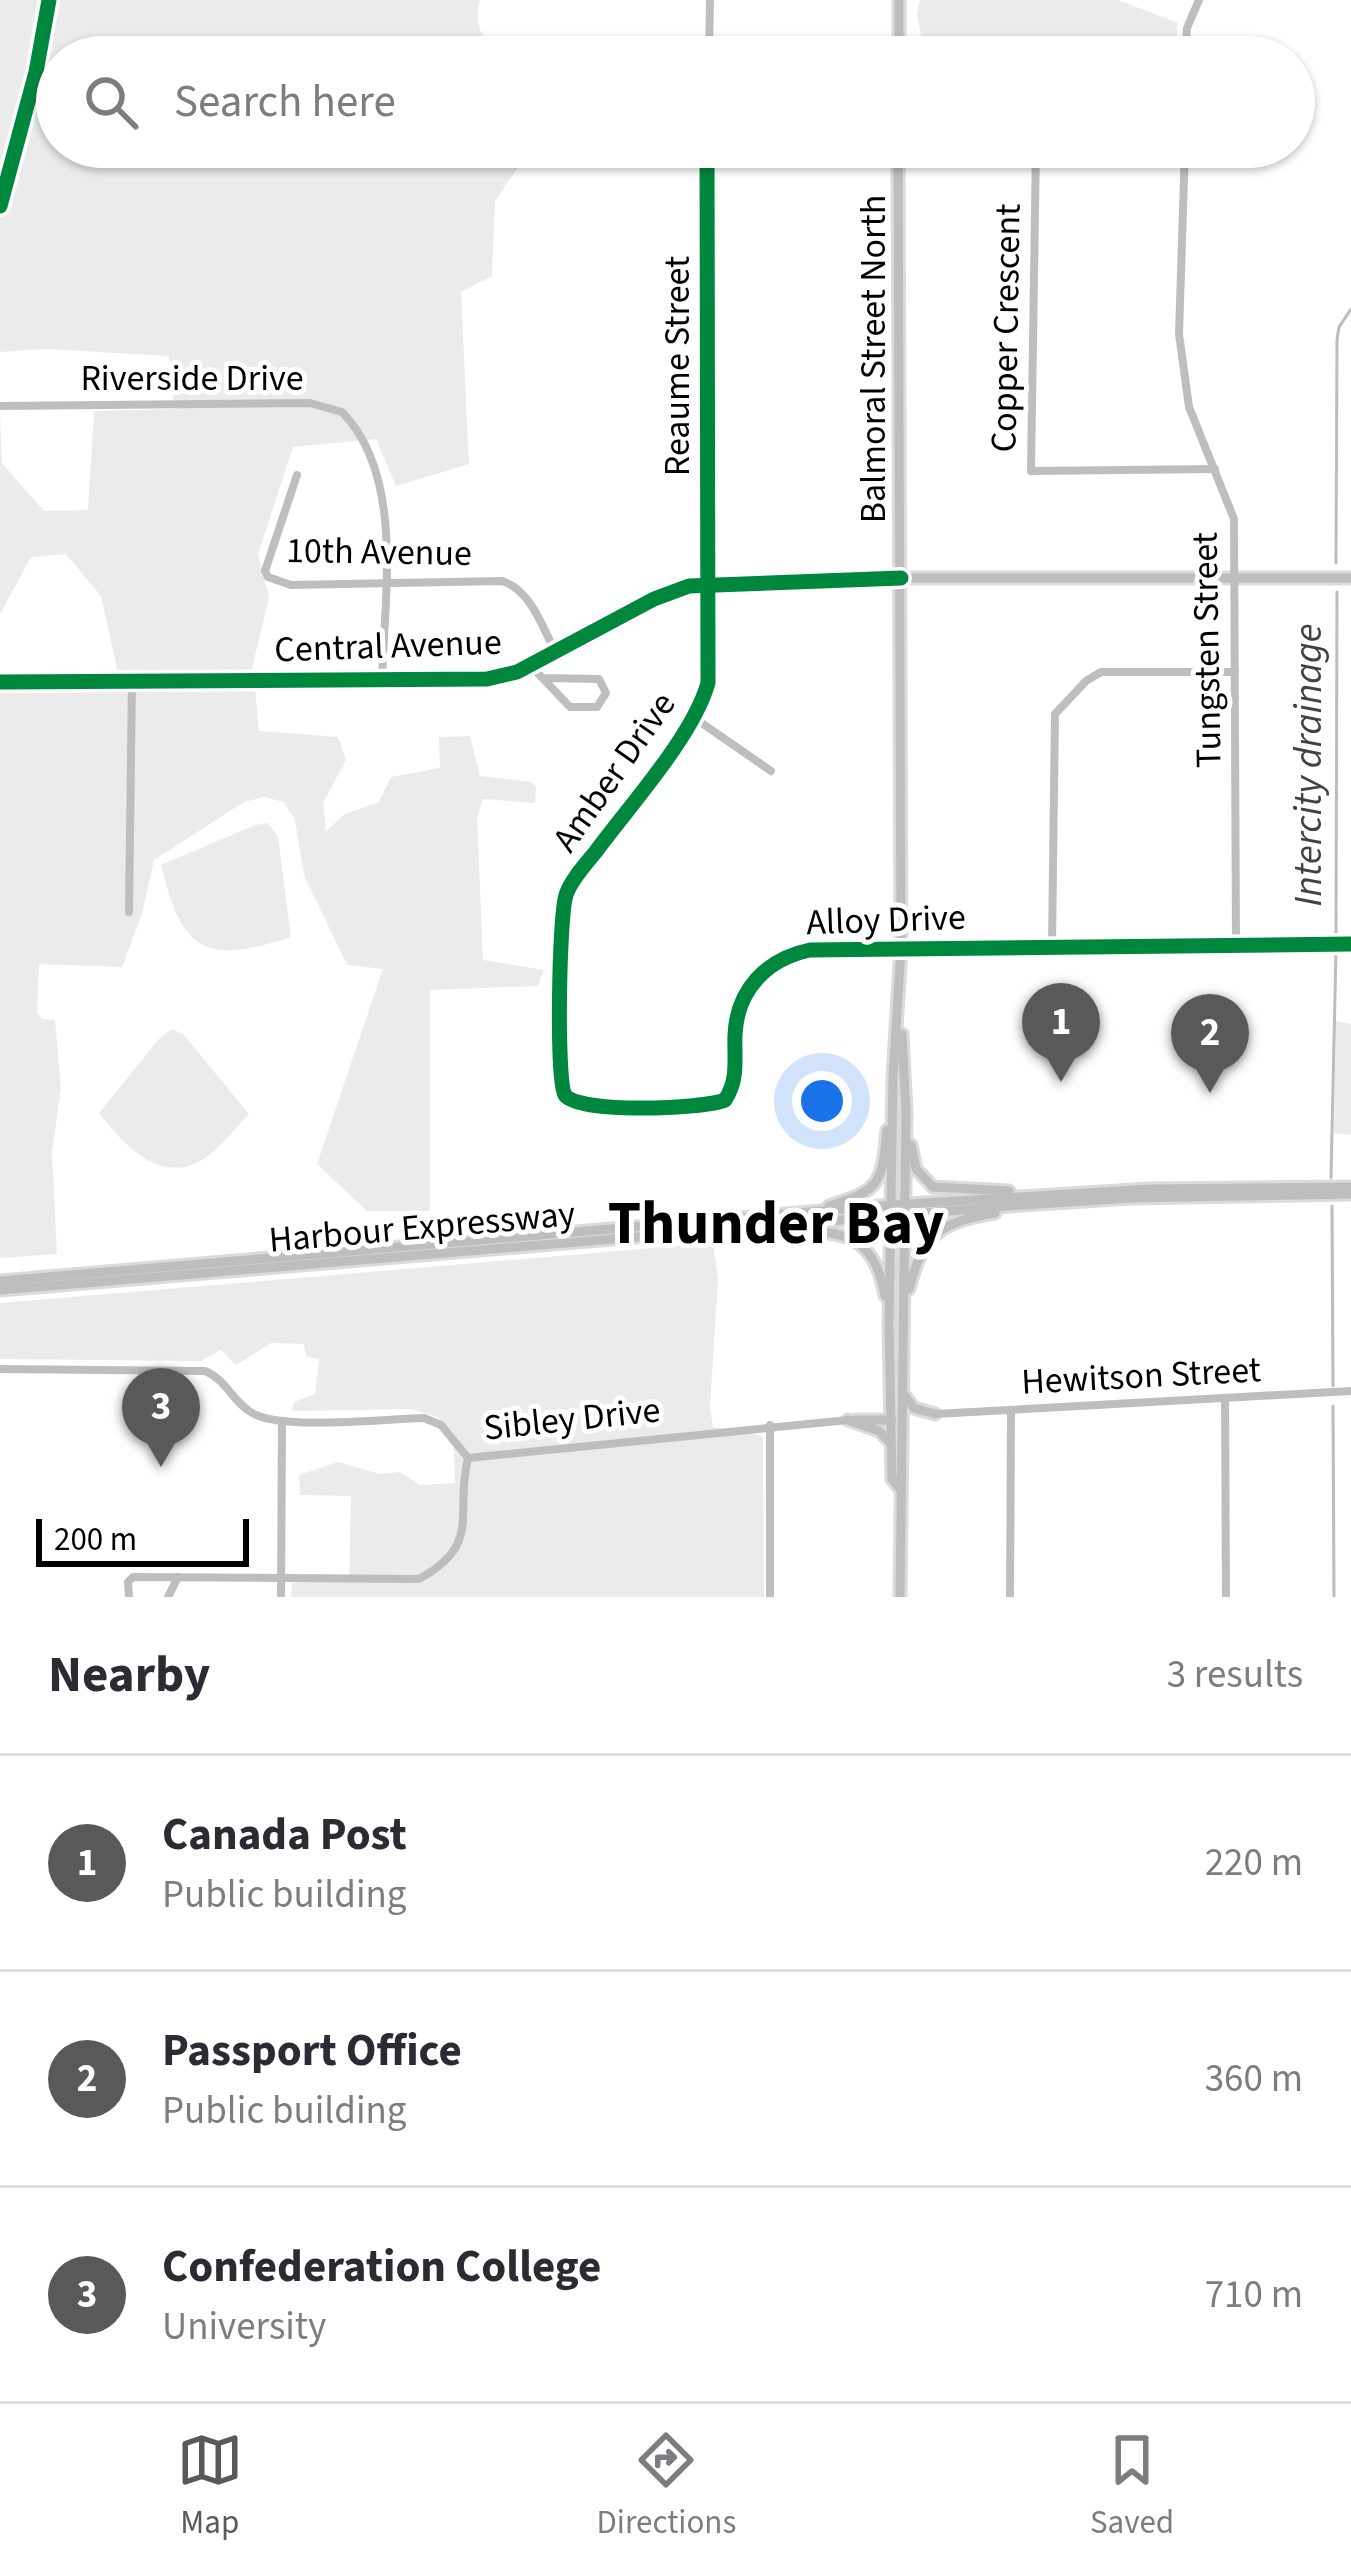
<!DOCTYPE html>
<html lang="en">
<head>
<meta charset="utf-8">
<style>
	body { margin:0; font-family:"Source Sans 3",sans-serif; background:#f2f2f3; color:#2b2b33 }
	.scale { position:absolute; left:36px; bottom:30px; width:213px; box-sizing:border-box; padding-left:12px; border:6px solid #000; border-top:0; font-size:33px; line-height:42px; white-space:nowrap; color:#000; -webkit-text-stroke:9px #fff; paint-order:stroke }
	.you { position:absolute; left:822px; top:1101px; width:42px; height:42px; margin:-30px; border:9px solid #fff; border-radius:50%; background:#1a73e8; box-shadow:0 0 0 18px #1a73e833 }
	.badge { display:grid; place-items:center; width:78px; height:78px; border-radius:50%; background:#595959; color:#fff; font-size:39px; font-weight:700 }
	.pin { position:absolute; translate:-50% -99px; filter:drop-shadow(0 3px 6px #0008) }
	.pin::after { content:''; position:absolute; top:63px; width:42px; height:36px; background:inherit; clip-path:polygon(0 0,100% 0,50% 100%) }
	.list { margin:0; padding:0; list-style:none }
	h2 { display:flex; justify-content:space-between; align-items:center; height:156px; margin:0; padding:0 48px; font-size:51px }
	h2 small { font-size:39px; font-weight:400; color:#7c7c81 }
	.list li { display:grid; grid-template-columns:78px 1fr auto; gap:36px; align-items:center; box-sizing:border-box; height:216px; padding:0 48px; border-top:3px solid #e1e1e2 }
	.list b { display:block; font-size:45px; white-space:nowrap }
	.list p { margin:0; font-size:39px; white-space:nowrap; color:#7c7c81 }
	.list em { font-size:39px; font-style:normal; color:#7c7c81 }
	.icon { flex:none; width:66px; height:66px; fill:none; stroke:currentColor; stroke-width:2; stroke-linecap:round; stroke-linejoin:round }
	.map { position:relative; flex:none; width:1351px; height:1597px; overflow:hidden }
	.search { position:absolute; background:#fff; box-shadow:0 3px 9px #0004; left:36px; right:36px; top:36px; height:132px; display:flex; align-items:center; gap:30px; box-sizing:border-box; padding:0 42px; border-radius:66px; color:#7c7c81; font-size:45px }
	.sheet { height:804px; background:#fff }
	nav { display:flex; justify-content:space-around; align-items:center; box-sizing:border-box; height:168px; border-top:3px solid #e1e1e2; background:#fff; font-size:33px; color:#7c7c81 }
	nav a { display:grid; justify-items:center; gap:6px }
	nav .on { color:#595959 }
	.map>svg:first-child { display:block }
	.green { fill:#ebebeb }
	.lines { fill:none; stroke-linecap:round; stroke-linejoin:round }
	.stream { stroke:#bdbdbd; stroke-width:3 }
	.major-casing { stroke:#dbdbdb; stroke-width:15 }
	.minor { stroke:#bebebe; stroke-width:8 }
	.major { stroke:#bebebe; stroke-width:9 }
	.cycleway-casing { stroke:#fff; stroke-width:22 }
	.cycleway { stroke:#00873e; stroke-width:15 }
	.labels { text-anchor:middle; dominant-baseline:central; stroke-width:10; stroke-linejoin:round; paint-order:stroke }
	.street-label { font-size:36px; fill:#000; stroke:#fff }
	.water-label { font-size:39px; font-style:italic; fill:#424242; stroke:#fff }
	.town-label { font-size:60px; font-weight:bold; fill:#000; stroke:#fff }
</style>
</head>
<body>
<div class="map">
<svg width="1351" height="1597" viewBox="0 0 1351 1597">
	<rect width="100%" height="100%" fill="#fff"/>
	<g class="green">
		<path d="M0,0H480C473,29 482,37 503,57H57V147H532L495,201L492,276L461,292L469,464L396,486L376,439L293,447L258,554L269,597L251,673H118L101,596L66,554L31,557L0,614V413L2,463L44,511L88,510L94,411L174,409L169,356L46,349L0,352Z"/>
		<path d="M920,0H1118L1178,23L1175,50L1137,49L1133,41L1122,38L1090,53L1010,49L1004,51L1003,57H968L955,47L921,36L917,14Z"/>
		<path d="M144,688L255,690L259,731L338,737L346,760L323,803L326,831L345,814L379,802L391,777L440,768L439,737L470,736L480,776L532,782L536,787L535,803L483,799L477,818L483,960L544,970L538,986L430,990V1211H367L317,1164L383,969L347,965L304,875L295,820L284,802L264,797L244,802L154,860L142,914L122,967L39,964L37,1012L42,1019L55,1020L61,1088L52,1152L57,1254L0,1258V689Z"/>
		<path d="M268,823L278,837L291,937C206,964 183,955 161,865L255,825Z"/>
		<path d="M1336,1021L1351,1024V1135L1334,1133Z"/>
		<path d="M172,1029L183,1034L249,1114C236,1127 224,1143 209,1155C166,1190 124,1146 99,1113L159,1039Z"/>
		<path d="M713,1243L718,1279L710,1408L713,1427L763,1436L764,1597H291L292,1583L349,1579L351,1496L300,1495L299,1475L338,1462L380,1474L400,1472L420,1485L455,1483L454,1445L438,1417L411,1409L292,1411L294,1402L315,1394L319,1359L306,1357L304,1344L271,1343L236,1365L221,1350L201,1361L0,1359V1303Z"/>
	</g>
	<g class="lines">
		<g class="stream">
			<path d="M1336,563L1337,340L1339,327L1351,309"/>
			<path d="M1336,938L1337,592"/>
			<path d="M1331,1178L1336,950"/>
			<path d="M1332,1206L1333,1386"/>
			<path d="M1333,1406L1334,1597"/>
		</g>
		<g class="major-casing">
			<g id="major">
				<path d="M899,0V57"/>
				<path d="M898,147L901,948L893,1077L889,1323L892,1479L899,1488"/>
				<path d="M901,578H1351"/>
				<path d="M911,1145L916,1169L933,1187L1009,1191"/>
				<path d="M829,1206C881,1190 882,1183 887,1130"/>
				<path d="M777,1230C835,1232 873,1227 885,1296"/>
				<path d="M0,1281L892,1205L1150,1189L1351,1187"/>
				<path d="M909,1289C923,1234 940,1222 995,1213"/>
				<path d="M0,1290L1022,1205L1131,1198L1351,1194"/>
				<path d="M905,1396L914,1408L935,1414"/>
				<path d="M848,1420L879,1431L890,1442"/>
				<path d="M855,1420H892"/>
				<path d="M900,1597L906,1111L902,1034"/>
			</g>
		</g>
		<g class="minor">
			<path d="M709,57L710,0"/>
			<path d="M1185,57L1187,28L1199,0"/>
			<path d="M707,147L708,683C693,736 631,804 597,850C587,863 571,879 566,895C559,916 556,1081 565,1095C578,1114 704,1109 725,1100C739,1079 734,1058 735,1035C737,989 767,959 810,950L1351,944"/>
			<path d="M1036,147L1031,471L1215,469"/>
			<path d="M1185,147L1179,334L1189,407L1234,519L1236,944"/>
			<path d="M0,406L310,403L342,412C405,476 384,597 382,680"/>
			<path d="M297,475L265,571L268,577L291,585L502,581C531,590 542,627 556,653"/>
			<path d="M531,666L570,707H597L606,693L599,679L544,678"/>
			<path d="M0,682L487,679L517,672L654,599L689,586L901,578"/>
			<path d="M693,717L771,771"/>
			<path d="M129,912L132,681"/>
			<path d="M1052,945L1055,714L1086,681L1101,672H1235"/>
			<path d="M0,1369L205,1371C226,1379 234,1404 254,1414C285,1430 384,1419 424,1418L441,1425L468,1458"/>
			<path d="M1225,1398L1226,1597"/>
			<path d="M935,1414L1351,1391"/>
			<path d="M468,1458L848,1420"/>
			<path d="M129,1597L128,1582L133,1577L419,1579C483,1544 454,1515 468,1458"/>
			<path d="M168,1597L178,1577"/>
			<path d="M281,1597L282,1422"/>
			<path d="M770,1597V1425"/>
			<path d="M1010,1597L1011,1410"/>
		</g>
		<use href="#major" class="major"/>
		<g class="cycleway-casing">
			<g id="cycleway">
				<path d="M707,147L708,683C693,736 631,804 597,850C587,863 571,879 566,895C559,916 556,1081 565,1095C578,1114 704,1109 725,1100C739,1079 734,1058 735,1035C737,989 767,959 810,950L1351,944"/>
				<path d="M0,206L36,72L49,0"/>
				<path d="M0,682L487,679L517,672L654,599L689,586L901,578"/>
			</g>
		</g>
		<use href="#cycleway" class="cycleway"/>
	</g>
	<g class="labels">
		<g class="street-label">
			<text transform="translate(1006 328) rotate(-89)">Copper Crescent</text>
			<text transform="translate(873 359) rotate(-90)">Balmoral Street North</text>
			<text transform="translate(677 366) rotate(-90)">Reaume Street</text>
			<text x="192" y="378">Riverside Drive</text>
			<text transform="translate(379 552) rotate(1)">10th Avenue</text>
			<text transform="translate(388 646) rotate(-2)">Central Avenue</text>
			<text transform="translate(1207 650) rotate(-91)">Tungsten Street</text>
			<text transform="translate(614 772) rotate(-55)">Amber Drive</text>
			<text transform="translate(886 920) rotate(-2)">Alloy Drive</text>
			<text transform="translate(422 1227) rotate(-5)">Harbour Expressway</text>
			<text transform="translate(1141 1376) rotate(-3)">Hewitson Street</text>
			<text transform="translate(572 1419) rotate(-6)">Sibley Drive</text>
		</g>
		<g class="water-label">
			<text transform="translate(1309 765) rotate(-90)">Intercity drainage</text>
		</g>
		<g class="town-label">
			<text x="776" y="1224">Thunder Bay</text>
		</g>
	</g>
</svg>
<div class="scale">200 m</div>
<div class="you"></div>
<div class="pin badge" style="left:1061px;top:1082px">1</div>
<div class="pin badge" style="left:1210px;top:1093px">2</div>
<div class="pin badge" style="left:161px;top:1467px">3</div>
<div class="search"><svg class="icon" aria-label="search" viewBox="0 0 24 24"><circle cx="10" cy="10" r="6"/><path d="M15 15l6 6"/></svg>Search here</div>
</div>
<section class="sheet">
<h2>Nearby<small>3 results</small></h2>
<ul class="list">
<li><span class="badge">1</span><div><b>Canada Post</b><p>Public building</p></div><em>220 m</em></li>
<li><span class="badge">2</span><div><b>Passport Office</b><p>Public building</p></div><em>360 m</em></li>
<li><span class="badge">3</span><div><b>Confederation College</b><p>University</p></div><em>710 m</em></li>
</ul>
</section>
<nav>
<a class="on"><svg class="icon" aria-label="map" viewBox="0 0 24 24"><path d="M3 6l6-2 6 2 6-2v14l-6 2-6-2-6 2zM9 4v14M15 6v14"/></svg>Map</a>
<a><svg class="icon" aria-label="directions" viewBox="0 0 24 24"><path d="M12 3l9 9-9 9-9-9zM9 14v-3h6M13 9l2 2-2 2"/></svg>Directions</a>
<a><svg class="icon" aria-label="saved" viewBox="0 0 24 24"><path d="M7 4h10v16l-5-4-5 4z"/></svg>Saved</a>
</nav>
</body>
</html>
